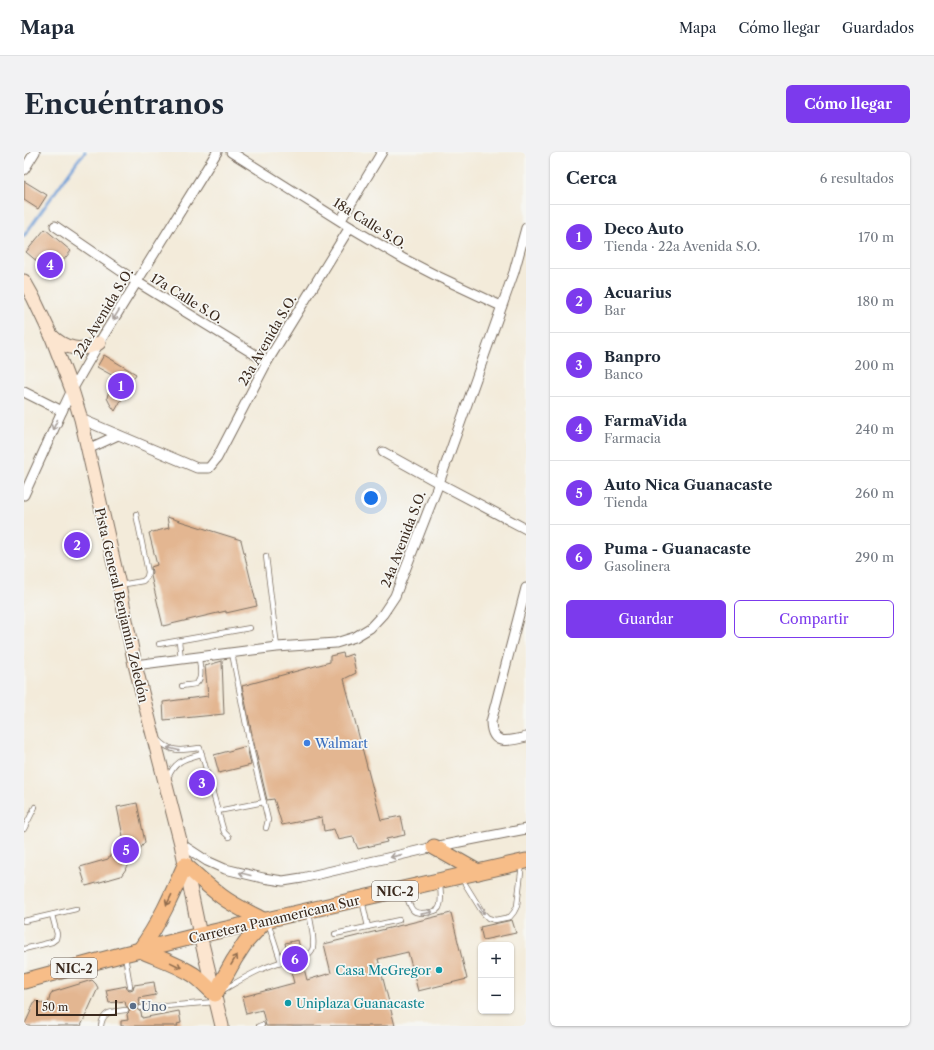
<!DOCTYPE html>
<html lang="es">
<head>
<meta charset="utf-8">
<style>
	body { margin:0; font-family:"Libre Caslon Text",serif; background:#f2f2f3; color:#1f2937 }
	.controls { position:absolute; right:12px; bottom:12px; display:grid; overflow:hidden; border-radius:6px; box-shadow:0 1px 3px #0004 }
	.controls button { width:36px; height:36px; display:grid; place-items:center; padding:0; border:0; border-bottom:1px solid #e0e1e3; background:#fff; color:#1f2937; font:20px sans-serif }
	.scale { position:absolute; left:12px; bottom:10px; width:81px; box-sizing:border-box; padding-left:4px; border:2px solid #3b2a1e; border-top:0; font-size:11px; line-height:14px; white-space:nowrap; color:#3b2a1e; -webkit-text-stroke:3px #f6f6f2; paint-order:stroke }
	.you { position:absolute; left:347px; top:346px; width:14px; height:14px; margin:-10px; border:3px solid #fff; border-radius:50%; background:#1a73e8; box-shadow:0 0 0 6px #1a73e833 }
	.badge { display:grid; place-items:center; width:26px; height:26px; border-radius:50%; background:#7c3aed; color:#fff; font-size:13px; font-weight:700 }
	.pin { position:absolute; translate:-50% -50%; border:2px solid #fff; box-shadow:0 1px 4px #0006 }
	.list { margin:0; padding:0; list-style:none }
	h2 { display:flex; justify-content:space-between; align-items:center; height:52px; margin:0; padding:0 16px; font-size:17px }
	h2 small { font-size:13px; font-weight:400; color:#747a83 }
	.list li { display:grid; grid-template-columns:26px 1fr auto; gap:12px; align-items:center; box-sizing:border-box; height:64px; padding:0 16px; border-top:1px solid #e0e1e3 }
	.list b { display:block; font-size:15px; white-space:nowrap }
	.list p { margin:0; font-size:13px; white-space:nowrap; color:#747a83 }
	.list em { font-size:13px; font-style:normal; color:#747a83 }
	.actions { display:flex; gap:8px; padding:12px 16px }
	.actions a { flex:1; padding:9px 0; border:1px solid #7c3aed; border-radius:6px; text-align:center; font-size:14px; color:#7c3aed }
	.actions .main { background:#7c3aed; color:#fff }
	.map { position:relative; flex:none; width:502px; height:874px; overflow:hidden; border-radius:6px }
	header { display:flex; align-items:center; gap:24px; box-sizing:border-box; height:56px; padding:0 20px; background:#fff; border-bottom:1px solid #e0e1e3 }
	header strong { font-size:19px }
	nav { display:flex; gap:22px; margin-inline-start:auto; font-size:14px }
	.intro { display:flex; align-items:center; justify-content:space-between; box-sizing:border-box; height:96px; padding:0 24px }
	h1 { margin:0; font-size:28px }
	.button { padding:10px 18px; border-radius:6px; background:#7c3aed; color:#fff; font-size:14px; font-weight:700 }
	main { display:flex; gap:24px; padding:0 24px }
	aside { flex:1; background:#fff; border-radius:6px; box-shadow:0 1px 3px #0004 }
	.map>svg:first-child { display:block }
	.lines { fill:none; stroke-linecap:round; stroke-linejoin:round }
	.stream { stroke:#6d9cd5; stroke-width:3 }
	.building { fill:#e3b691 }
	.service-casing { stroke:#7b6e60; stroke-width:6 }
	.minor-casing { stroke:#7b6e60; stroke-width:11 }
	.secondary-casing { stroke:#7b6e60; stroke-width:15 }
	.trunk-casing { stroke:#7b6e60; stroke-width:17 }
	.service { stroke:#fff; stroke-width:4.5 }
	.minor { stroke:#fff; stroke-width:9 }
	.secondary { stroke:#fce5cf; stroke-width:13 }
	.trunk { stroke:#f7bd88; stroke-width:15 }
	.oneway { stroke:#a79f9a }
	.oneway2 { stroke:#906c4e }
	.shop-dot { fill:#3f7fe0; stroke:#f6f6f2; stroke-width:1.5 }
	.culture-dot { fill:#0f9aa8; stroke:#f6f6f2; stroke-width:1.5 }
	.service-dot { fill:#5c6f8a; stroke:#f6f6f2; stroke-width:1.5 }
	.labels { text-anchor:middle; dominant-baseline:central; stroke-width:3.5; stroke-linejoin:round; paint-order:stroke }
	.shield { fill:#f6f6f2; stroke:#73675e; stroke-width:1 }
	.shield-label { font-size:12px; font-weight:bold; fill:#3b2a1e }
	.street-label { font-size:13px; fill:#3b2a1e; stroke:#f6f6f2 }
	.shop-label { font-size:13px; fill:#366cbe; stroke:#f6f6f2; text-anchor:start }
	.culture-label { font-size:13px; fill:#0d838f; stroke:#f6f6f2; text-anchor:end }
	.service-label { font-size:13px; fill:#4e5e75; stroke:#f6f6f2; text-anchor:start }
</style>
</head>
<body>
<header>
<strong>Mapa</strong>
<nav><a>Mapa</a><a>Cómo llegar</a><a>Guardados</a></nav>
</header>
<div class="intro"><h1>Encuéntranos</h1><a class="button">Cómo llegar</a></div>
<main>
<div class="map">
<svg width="502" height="874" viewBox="0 0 502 874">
	<rect width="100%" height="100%" fill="#f6f6f2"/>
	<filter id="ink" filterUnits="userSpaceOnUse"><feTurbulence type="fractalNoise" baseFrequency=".025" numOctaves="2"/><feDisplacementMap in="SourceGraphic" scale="8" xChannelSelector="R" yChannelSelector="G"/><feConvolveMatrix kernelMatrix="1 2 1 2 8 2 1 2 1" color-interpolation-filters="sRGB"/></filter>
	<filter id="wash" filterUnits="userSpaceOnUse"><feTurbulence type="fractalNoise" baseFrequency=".012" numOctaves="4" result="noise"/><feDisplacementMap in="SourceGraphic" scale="16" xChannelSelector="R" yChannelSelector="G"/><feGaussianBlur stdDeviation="0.9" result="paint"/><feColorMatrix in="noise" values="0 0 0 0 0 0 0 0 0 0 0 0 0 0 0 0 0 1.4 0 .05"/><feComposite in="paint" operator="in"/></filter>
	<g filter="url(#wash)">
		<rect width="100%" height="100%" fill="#f3ebda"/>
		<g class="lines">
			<path class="stream" d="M0,84L54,8L61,0"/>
		</g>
		<g id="blocks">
			<g class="building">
				<path d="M0,29L23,43L14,57L0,48Z"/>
				<path d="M21,77L47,99L28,122L2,100Z"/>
				<path d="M80,203L112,222L91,259L86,252L83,246L84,242L93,226L73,215Z"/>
				<path d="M143,365L217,388L233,454L202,461V459L139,474L127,424L128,420L127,415L133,413L125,381L145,376Z"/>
				<path d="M319,501L320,505L328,502L332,521L320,527L357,668L377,664L381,683L362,687L363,690L334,697L329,685L314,688L310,677L300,679L298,665L258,673L250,647L243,648L229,587L218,534L306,510V504Z"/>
				<path d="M198,509L200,562L140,568L139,550L184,544L181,514Z"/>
				<path d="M223,594L227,613L195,621L190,603Z"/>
				<path d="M113,651L121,690L97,724L62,734L56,715L84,707L99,684L93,655Z"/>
				<path d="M427,761L443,827L394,839L384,800L354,807L371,874H242L238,858L222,862L218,845L270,831L265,812L268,810L269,807L267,805L264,804L261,791L274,788L277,801L275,803L274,806L276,808L278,809L283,828L307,821L300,792Z"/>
				<path d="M488,768L492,781L459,788L456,775Z"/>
				<path d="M68,828L72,832L74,836L57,874H0L6,861L8,855L11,849L24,853L26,844L29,840Z"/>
				<path d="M130,830L132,843L115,846L116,852L114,854L113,857L115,859L117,860L118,866L155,859L157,871L153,872L154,874H97V869L104,868L103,862L106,859L105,856L102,854L101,849L85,851L82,838L102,834L103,837L106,838L109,837L110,833Z"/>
			</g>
		</g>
	</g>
	<g filter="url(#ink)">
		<use href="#blocks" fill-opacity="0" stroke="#7b6e60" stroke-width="1"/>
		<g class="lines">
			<g class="service-casing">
				<g id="service">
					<path d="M242,404L253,495"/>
					<path d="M96,433L119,429L123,425L124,420L112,362"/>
					<path d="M155,489L157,507"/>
					<path d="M135,492L226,476"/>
					<path d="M208,501L225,588L244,668L242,676"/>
					<path d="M158,534C162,533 168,533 171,532C180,528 175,512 175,505"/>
					<path d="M134,587C147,602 159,598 176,596L200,680L205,685"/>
					<path d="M144,626C151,608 161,607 178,602"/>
					<path d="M194,659L240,650"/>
					<path d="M0,677L11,655"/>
					<path d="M438,727L459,761L464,766L471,768L486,765L490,760L493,754L498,712"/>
					<path d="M381,738C387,756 385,764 407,760C412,759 415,758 416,753C418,746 416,737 416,731"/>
					<path d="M338,748L344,775"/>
					<path d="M0,769L52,757"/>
					<path d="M244,770L257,810"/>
					<path d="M311,782L375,768"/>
					<path d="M0,797L28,790L32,787L33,782L28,763"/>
					<path d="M101,804L106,834"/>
					<path d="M278,805C282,804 286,802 288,798C292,792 286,768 285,760"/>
					<path d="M199,838C220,826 241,813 265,808"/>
					<path d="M117,856L191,850"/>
					<path d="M77,874C79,858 89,860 102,858"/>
					<path d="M235,874L238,873"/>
				</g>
			</g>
			<g class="minor-casing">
				<g id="minor">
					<path d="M207,0L326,75L380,107L411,123L477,154"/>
					<path d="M0,18L11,0"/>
					<path d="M317,68L358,0"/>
					<path d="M31,74L113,130L243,210"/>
					<path d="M0,240L38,259"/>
					<path d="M57,267L173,316H185L193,306L243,210L326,75"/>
					<path d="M64,297L94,283"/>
					<path d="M359,300L415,331L502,377"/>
					<path d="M0,343L38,259L48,238L75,191L193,0"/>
					<path d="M502,436L467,570C468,595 484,589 502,585"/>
					<path d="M111,513L253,495L312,491L331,485L346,476L359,462L371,444L415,331L490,120L502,76"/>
					<path d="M157,692L183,709L201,717L239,726L259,729L278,726L410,695L502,677"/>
				</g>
			</g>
			<g class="secondary-casing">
				<g id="secondary">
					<path d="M0,129L9,145L27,183L48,238L57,267L95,433L111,513L157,692L176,783L198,874"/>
					<path d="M27,183C42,198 57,200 75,191"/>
				</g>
			</g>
			<g class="trunk-casing">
				<g id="trunk">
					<path d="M410,695L454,720"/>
					<path d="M116,798C135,772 148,743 161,713C173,724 184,734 197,744C210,754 226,761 241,769"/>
					<path d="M116,798C134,806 153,812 170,823C178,829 184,836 191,842L210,808L221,791L241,769"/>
					<path d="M0,829L100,802L176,783L502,709"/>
				</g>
			</g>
			<use href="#service" class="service"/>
			<use href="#minor" class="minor"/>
			<use href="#secondary" class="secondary"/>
			<use href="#trunk" class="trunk"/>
		</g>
		<defs><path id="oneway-shaft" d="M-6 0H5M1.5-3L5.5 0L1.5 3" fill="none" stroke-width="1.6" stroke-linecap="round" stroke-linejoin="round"/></defs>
		<g class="oneway">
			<use href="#oneway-shaft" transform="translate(92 163) rotate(122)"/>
			<use href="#oneway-shaft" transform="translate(31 273) rotate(114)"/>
			<use href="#oneway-shaft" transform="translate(149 597) rotate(-166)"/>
			<use href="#oneway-shaft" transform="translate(372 704) rotate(167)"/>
			<use href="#oneway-shaft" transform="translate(221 722) rotate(-166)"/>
			<use href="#oneway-shaft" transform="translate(457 757) rotate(56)"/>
			<use href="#oneway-shaft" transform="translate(403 761) rotate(-11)"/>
		</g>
		<g class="oneway2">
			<use href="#oneway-shaft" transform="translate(145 748) rotate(116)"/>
			<use href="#oneway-shaft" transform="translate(210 808) rotate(-59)"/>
			<use href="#oneway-shaft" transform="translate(152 813) rotate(26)"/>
		</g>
	</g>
	<circle class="shop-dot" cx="283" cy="591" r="4"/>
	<g class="culture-dot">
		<circle cx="415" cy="818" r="4"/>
		<circle cx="264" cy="851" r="4"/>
	</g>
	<circle class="service-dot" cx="109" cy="854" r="4"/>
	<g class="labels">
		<g class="shield">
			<rect x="348" y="729" width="46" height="20" rx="3"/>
			<rect x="27" y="806" width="46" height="20" rx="3"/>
		</g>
		<g class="shield-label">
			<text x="371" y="739">NIC-2</text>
			<text x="50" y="816">NIC-2</text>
		</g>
		<g class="street-label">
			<text transform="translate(346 71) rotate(32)">18a Calle S.O.</text>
			<text transform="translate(163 146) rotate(32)">17a Calle S.O.</text>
			<text transform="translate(79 161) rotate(-59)">22a Avenida S.O.</text>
			<text transform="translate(243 188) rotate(-60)">23a Avenida S.O.</text>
			<text transform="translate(379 387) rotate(-69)">24a Avenida S.O.</text>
			<text transform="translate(98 453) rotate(77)">Pista General Benjamín Zeledón</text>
			<text transform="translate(250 767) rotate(-13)">Carretera Panamericana Sur</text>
		</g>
		<g class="shop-label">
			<text x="291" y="591">Walmart</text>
		</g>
		<g class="culture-label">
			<text x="407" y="818">Casa McGregor</text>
			<text x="272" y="851" text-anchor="start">Uniplaza Guanacaste</text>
		</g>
		<g class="service-label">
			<text x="117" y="854">Uno</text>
		</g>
	</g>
</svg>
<div class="controls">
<button>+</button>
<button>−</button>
</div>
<div class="scale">50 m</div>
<div class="you"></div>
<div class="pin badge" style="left:97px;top:234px">1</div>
<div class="pin badge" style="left:53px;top:393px">2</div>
<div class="pin badge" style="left:178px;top:631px">3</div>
<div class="pin badge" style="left:26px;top:113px">4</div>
<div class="pin badge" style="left:102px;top:698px">5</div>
<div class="pin badge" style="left:271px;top:807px">6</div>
</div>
<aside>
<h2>Cerca<small>6 resultados</small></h2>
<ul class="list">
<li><span class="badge">1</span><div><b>Deco Auto</b><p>Tienda · 22a Avenida S.O.</p></div><em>170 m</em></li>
<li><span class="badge">2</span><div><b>Acuarius</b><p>Bar</p></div><em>180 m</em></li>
<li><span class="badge">3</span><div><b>Banpro</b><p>Banco</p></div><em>200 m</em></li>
<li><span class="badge">4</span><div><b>FarmaVida</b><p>Farmacia</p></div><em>240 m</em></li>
<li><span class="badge">5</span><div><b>Auto Nica Guanacaste</b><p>Tienda</p></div><em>260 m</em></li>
<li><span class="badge">6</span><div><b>Puma - Guanacaste</b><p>Gasolinera</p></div><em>290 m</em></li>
</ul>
<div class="actions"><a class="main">Guardar</a><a>Compartir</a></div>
</aside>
</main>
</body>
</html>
